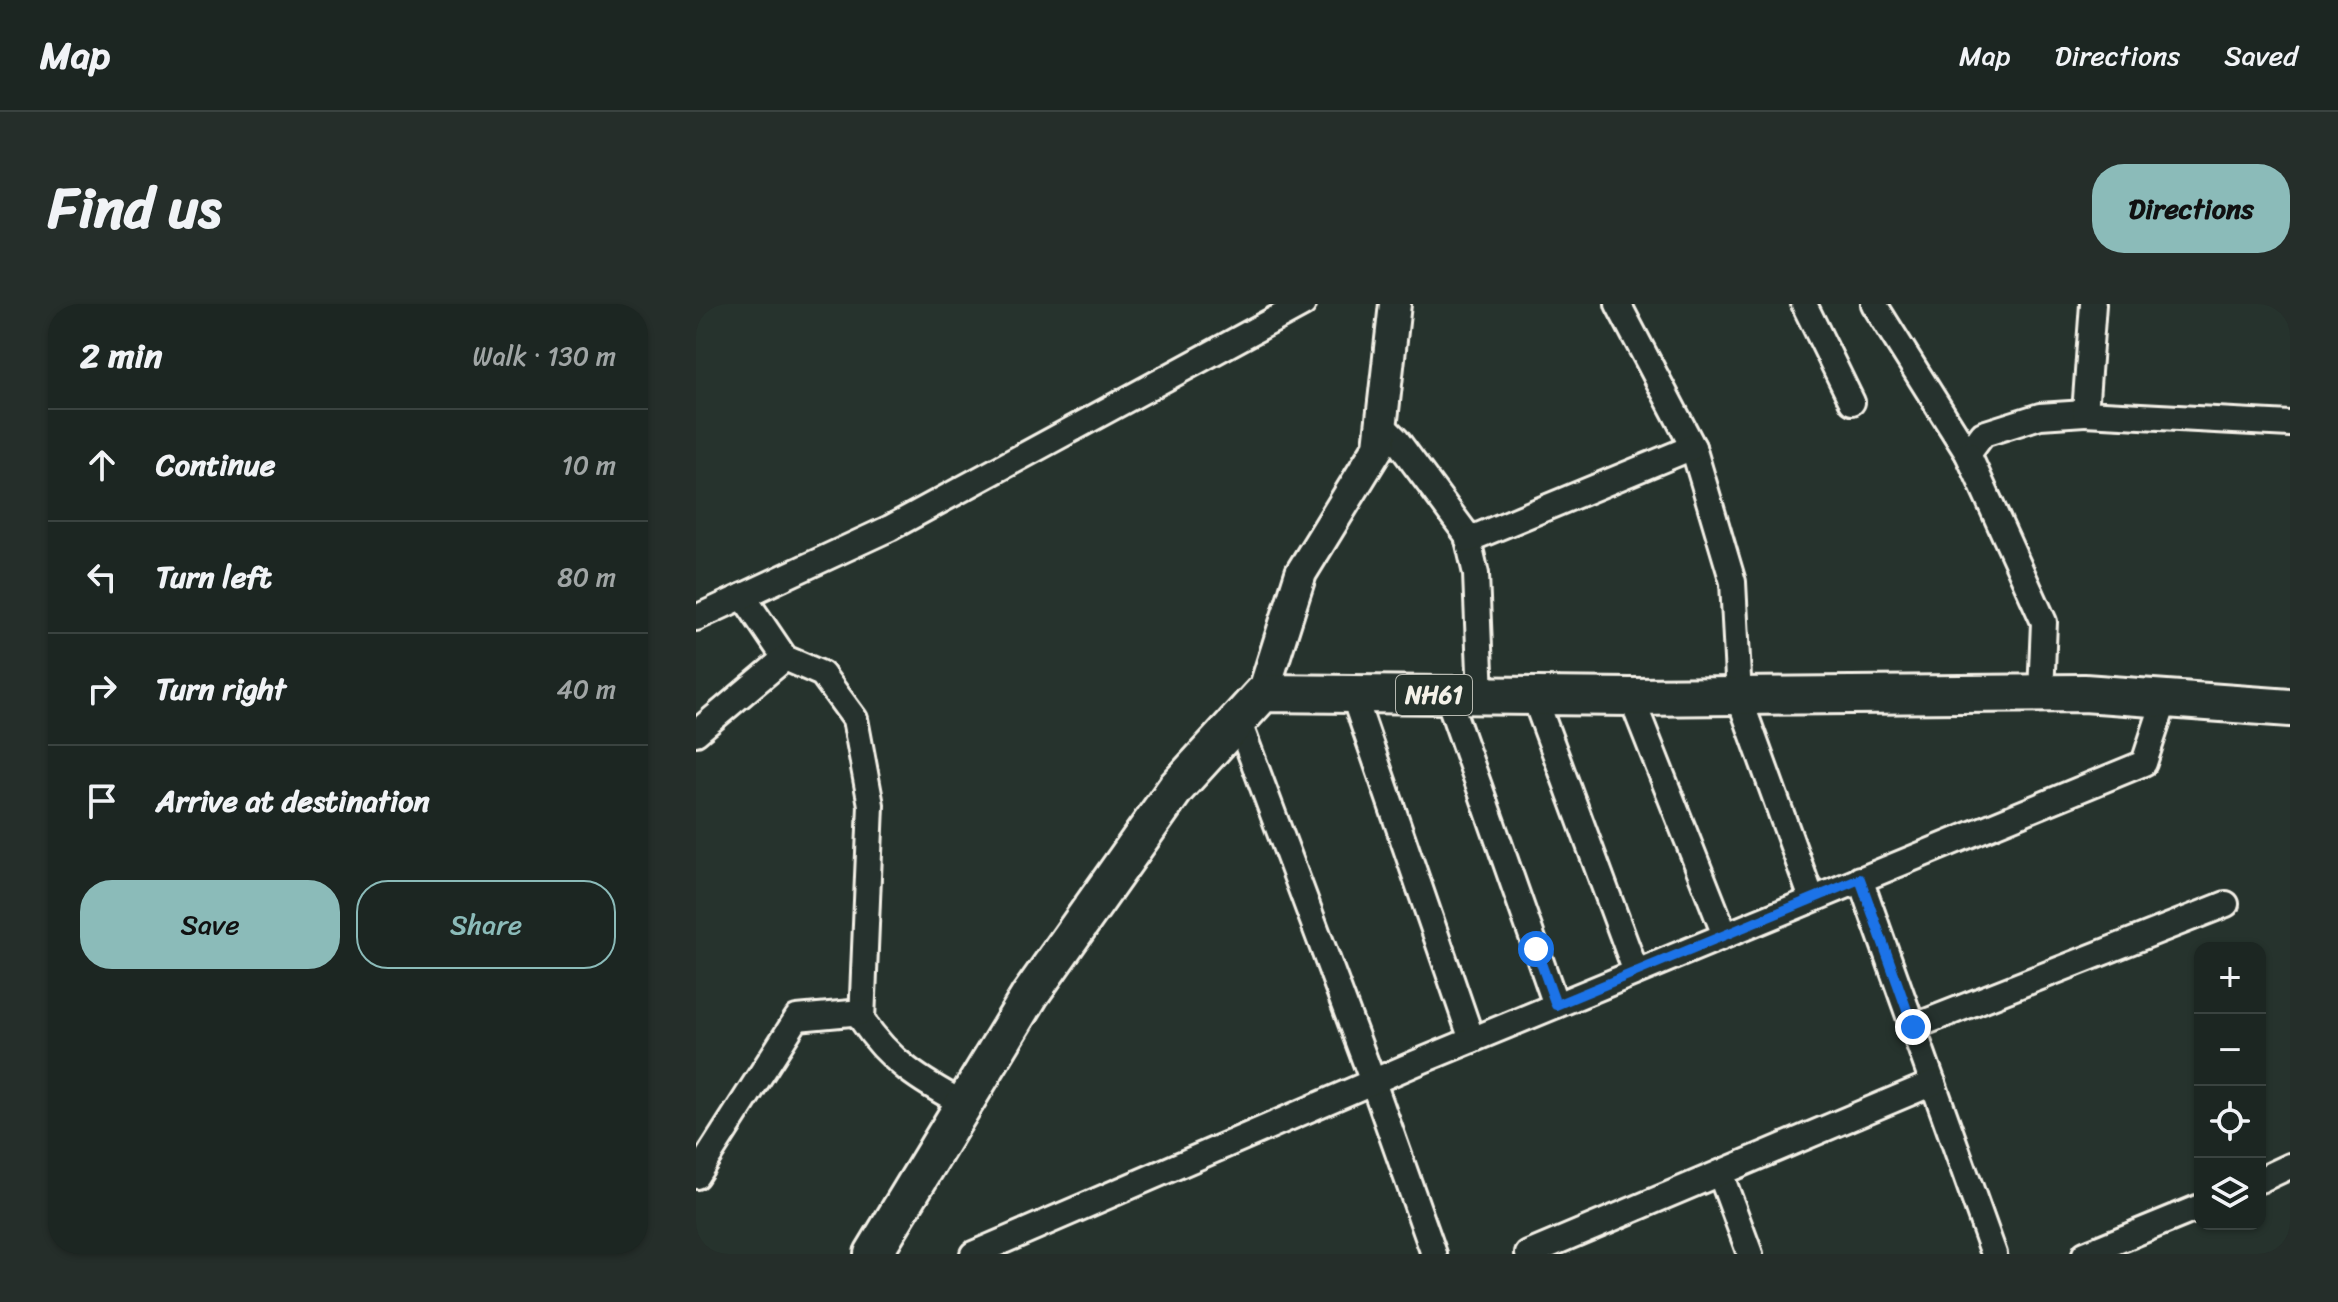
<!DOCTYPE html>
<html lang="en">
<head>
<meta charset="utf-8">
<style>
	body { margin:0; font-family:Sriracha,sans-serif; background:#252e2a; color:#f1f3f6 }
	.controls { position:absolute; right:24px; bottom:24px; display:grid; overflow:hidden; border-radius:16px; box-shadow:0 2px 6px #0004 }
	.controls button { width:72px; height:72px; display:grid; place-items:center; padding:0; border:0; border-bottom:2px solid #3a4340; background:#1c2622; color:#f1f3f6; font:40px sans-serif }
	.stop { position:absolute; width:24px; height:24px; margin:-18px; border:6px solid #1a73e8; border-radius:50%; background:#fff }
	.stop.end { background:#1a73e8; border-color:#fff; box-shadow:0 2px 8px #0008 }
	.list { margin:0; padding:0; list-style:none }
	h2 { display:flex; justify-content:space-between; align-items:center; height:104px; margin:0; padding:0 32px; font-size:34px }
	h2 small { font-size:26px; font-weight:400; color:#a0a5a5 }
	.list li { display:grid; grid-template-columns:52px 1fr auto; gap:24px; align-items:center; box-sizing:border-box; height:112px; padding:0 32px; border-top:2px solid #3a4340 }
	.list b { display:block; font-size:30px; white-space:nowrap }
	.list em { font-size:26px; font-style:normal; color:#a0a5a5 }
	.actions { display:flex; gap:16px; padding:24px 32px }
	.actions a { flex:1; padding:18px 0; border:2px solid #8bbbb9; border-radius:32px; text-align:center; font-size:28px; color:#8bbbb9 }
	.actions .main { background:#8bbbb9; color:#111 }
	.icon { flex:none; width:44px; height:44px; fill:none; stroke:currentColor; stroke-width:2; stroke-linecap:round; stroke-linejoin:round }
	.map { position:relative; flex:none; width:1594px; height:950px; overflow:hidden; border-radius:32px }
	header { display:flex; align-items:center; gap:48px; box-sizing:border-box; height:112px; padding:0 40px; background:#1c2622; border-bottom:2px solid #3a4340 }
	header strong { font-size:38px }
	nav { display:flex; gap:44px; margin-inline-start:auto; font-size:28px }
	.intro { display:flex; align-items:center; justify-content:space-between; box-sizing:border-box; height:192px; padding:0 48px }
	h1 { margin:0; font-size:56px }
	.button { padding:20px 36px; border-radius:32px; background:#8bbbb9; color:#111; font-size:28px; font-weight:700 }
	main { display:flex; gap:48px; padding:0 48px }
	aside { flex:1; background:#1c2622; border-radius:32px; box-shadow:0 2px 6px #0004 }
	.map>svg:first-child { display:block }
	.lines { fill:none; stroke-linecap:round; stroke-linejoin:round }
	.minor-casing { stroke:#f4f1e8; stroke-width:30 }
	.tertiary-casing { stroke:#f4f1e8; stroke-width:36 }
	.primary-casing { stroke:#f4f1e8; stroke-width:42 }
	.minor { stroke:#26332d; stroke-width:24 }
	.tertiary { stroke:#26332d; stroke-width:30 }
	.primary { stroke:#26332d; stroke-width:36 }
	.route { stroke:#1a73e8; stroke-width:10 }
	.labels { text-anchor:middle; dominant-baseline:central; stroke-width:7; stroke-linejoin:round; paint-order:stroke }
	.shield { fill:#26332d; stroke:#b6b8b0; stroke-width:2 }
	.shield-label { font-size:24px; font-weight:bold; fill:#f4f1e8 }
</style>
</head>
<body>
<header>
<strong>Map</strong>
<nav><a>Map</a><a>Directions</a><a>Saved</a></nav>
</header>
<div class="intro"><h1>Find us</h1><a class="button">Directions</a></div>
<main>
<aside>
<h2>2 min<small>Walk · 130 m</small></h2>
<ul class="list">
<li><svg class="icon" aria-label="ahead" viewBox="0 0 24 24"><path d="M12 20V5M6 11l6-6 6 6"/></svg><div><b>Continue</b></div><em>10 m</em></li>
<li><svg class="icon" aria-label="left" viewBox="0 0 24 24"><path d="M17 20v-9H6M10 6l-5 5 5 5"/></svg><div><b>Turn left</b></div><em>80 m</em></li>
<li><svg class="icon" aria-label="right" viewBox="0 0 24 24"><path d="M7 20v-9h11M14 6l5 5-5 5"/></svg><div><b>Turn right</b></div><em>40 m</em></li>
<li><svg class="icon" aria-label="arrive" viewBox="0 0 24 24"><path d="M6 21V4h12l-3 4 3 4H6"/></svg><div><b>Arrive at destination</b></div></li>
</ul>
<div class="actions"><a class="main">Save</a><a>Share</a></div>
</aside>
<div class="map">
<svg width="1594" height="950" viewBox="0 0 1594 950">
	<rect width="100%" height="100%" fill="#26332d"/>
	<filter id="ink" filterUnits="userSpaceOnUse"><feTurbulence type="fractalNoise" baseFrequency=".0125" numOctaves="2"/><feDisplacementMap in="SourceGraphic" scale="16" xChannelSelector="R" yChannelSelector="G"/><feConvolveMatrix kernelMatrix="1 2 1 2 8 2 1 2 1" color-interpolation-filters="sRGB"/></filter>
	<g filter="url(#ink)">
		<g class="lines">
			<g class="minor-casing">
				<g id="minor">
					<path d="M922,0L997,143L1037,278L1043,393L1116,595"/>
					<path d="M1108,0L1156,98"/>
					<path d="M1178,0L1272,150L1287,130L1344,112L1389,109"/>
					<path d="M1397,0L1389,109L1594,120"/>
					<path d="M686,121L700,135L771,231L780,270L785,392"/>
					<path d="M1272,150L1348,318L1345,390"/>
					<path d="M772,236L997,143"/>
					<path d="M47,292L89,354L126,370L159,415L175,501L166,716C194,758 225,777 268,800"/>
					<path d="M0,314L194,224L607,0"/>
					<path d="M657,390L776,736"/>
					<path d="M751,391L860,701"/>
					<path d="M838,392L940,668"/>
					<path d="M935,393L1029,631"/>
					<path d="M542,416L677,778L738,950"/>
					<path d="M0,429L89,354"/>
					<path d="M1164,575L1298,950"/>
					<path d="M1217,723L1530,600"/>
					<path d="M1024,869L1054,950"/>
					<path d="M0,872L101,714L166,708"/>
					<path d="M1564,876L1594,862"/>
					<path d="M277,950L720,759L1448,459L1469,395"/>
					<path d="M832,950L1237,779"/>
					<path d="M1389,950L1504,903"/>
				</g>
			</g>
			<g class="tertiary-casing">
				<path id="tertiary" d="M567,389L605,269L683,142L699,0"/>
			</g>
			<g class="primary-casing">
				<path id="primary" d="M177,950L334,691L480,484L567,389L935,393L1388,389L1594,404"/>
			</g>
			<use href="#minor" class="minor"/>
			<use href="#tertiary" class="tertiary"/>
			<use href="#primary" class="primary"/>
		</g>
	</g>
	<g class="lines" filter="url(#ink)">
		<path class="route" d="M840,645L860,701L1164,575L1217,723"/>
	</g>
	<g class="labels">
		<rect class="shield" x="700" y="371" width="76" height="40" rx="6"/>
		<g class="shield-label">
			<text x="738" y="391">NH61</text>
		</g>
	</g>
</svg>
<div class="controls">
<button>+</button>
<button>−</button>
<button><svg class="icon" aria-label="locate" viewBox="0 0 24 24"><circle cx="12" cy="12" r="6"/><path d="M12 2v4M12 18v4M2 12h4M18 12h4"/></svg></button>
<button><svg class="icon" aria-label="layers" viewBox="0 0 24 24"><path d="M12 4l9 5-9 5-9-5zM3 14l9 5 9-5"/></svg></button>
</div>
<div class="stop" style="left:840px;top:645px"></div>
<div class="stop end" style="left:1217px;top:723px"></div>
</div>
</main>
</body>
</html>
